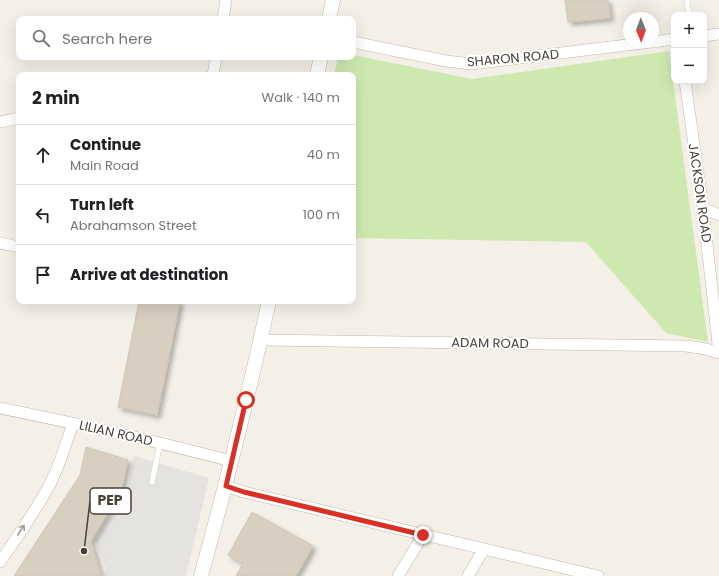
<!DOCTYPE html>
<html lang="en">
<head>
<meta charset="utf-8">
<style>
	body { margin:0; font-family:Poppins,sans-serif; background:#f6f6f6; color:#202124 }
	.controls { position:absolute; right:12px; top:12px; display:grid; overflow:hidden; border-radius:8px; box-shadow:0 4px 16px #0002 }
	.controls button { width:36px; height:36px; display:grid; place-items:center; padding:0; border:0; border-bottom:1px solid #e0e0e0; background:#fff; color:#202124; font:20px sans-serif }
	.compass { position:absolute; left:623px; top:12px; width:36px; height:36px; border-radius:50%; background:#fff; box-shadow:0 4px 16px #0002; rotate:179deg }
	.stop { position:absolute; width:12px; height:12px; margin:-9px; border:3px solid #d93025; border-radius:50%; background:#fff }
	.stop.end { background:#d93025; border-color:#fff; box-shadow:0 1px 4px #0008 }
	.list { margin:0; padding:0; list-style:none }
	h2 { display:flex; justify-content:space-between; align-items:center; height:52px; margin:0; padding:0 16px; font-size:17px }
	h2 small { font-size:13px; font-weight:400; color:#757577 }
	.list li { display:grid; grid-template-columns:26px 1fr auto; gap:12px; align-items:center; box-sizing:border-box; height:60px; padding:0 16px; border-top:1px solid #e0e0e0 }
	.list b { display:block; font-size:15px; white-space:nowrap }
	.list p { margin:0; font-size:13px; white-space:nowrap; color:#757577 }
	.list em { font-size:13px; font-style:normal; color:#757577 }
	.icon { flex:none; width:22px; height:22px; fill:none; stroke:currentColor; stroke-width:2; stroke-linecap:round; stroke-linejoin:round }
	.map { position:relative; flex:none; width:719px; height:576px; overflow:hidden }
	.search { position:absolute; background:#fff; box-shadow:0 4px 16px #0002; left:16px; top:16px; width:340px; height:44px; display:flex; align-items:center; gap:10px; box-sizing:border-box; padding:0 14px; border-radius:8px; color:#757577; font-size:15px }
	.panel { position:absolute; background:#fff; box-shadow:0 4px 16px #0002; left:16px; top:72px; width:340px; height:232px; border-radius:8px }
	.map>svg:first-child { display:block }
	.green { fill:#cee9b0 }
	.parking { fill:#e5e3df }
	.building { fill:#d9cfc0; stroke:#d1c5b0; filter:url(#shadow) }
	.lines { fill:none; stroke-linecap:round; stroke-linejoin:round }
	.service-casing { stroke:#c0b8aa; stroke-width:6 }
	.minor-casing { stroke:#c0b8aa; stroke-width:12 }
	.tertiary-casing { stroke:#c0b8aa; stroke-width:15 }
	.service { stroke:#fff; stroke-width:5.5 }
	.minor { stroke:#fff; stroke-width:11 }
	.tertiary { stroke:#fff; stroke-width:14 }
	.oneway { stroke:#a3a09a }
	.route { stroke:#d93025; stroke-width:5 }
	.labels { text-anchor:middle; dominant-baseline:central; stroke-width:4; stroke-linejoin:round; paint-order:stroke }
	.street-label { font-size:13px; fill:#474136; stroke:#fff }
	.leader { fill:none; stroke:#474136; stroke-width:1.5 }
	.callout-dot { fill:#474136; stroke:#fff; stroke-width:1.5 }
	.callout { fill:#fff; stroke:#474136; stroke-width:1.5 }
	.callout-label { font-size:14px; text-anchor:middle; font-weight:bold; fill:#474136 }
</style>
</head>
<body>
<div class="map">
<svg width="719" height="576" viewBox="0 0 719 576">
	<defs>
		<filter id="shadow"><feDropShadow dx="3.5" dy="3.5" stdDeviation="2" flood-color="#0004"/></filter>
	</defs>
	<rect width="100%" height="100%" fill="#f4f0e8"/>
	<path class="green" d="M669,51L708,342L666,333L586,242L353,238V75H334L338,57H353V55L472,79Z"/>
	<path class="parking" d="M134,456L209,478L186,576H104L107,570L95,541L128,488Z"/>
	<g class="building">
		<path d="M565,0H608L610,18L568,22Z"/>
		<path d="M139,301H180L157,415L118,407Z"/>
		<path d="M86,447L128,460L121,491L91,541L101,576H14L80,475Z"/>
		<path d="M252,512L313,546L296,576H236L243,563L228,555Z"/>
	</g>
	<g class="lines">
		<g class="service-casing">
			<g id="service">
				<path d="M687,0L689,15"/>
				<path d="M152,482L160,443"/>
			</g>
		</g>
		<g class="minor-casing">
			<g id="minor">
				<path d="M223,19L226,0"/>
				<path d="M704,36L719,34"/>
				<path d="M353,42L446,61L472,64L651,42"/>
				<path d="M653,42L674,39"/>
				<path d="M213,75L216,57"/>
				<path d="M0,122L19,118"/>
				<path d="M703,208L719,215"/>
				<path d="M0,243L19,247"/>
				<path d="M260,340L686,346L706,349L719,353L703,208L685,81"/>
				<path d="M0,408C78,424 155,441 231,461"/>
				<path d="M226,486L244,492L598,576"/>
				<path d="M0,562C17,537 36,511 50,484C60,465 66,443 73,423"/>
				<path d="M398,576L423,535"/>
				<path d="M468,576L484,549"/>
			</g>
		</g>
		<g class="tertiary-casing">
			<g id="tertiary">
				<path d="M329,19L333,0"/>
				<path d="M317,75L321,57"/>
				<path d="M201,576C226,485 249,393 269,301"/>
			</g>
		</g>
		<use href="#service" class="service"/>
		<use href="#minor" class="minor"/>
		<use href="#tertiary" class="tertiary"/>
	</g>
	<defs><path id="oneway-shaft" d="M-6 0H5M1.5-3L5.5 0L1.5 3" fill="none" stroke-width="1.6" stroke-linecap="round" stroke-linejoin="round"/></defs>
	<use class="oneway" href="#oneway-shaft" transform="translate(21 530) rotate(-57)"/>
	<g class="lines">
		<path class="route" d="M246,400L226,486L244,492L423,535"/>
	</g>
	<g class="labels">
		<g class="street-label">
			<text transform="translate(513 58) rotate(-5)">SHARON ROAD</text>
			<text transform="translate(700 193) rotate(82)">JACKSON ROAD</text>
			<text transform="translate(490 343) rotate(1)">ADAM ROAD</text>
			<text transform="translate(116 433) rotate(13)">LILIAN ROAD</text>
		</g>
	</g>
	<path class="leader" d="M84 551L90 501"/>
	<circle class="callout-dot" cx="84" cy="551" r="4"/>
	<rect class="callout" x="90" y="488" width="41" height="26" rx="4"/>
	<g class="callout-label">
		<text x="110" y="505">PEP</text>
	</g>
</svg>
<div class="controls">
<button>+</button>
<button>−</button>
</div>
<svg class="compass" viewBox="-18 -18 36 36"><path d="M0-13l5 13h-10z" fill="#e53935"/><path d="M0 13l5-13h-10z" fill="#757577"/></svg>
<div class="stop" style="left:246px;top:400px"></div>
<div class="stop end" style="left:423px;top:535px"></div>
<div class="search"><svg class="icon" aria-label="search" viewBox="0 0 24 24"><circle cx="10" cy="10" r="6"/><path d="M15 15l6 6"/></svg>Search here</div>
<section class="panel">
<h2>2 min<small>Walk · 140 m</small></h2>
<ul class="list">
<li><svg class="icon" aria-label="ahead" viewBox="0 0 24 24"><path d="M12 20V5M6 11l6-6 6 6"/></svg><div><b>Continue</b><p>Main Road</p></div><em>40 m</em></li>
<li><svg class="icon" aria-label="left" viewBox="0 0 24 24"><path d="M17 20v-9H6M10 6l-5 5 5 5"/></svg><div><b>Turn left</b><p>Abrahamson Street</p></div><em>100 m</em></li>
<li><svg class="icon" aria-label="arrive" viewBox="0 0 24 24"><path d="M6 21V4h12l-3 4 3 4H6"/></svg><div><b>Arrive at destination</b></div></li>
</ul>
</section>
</div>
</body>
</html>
